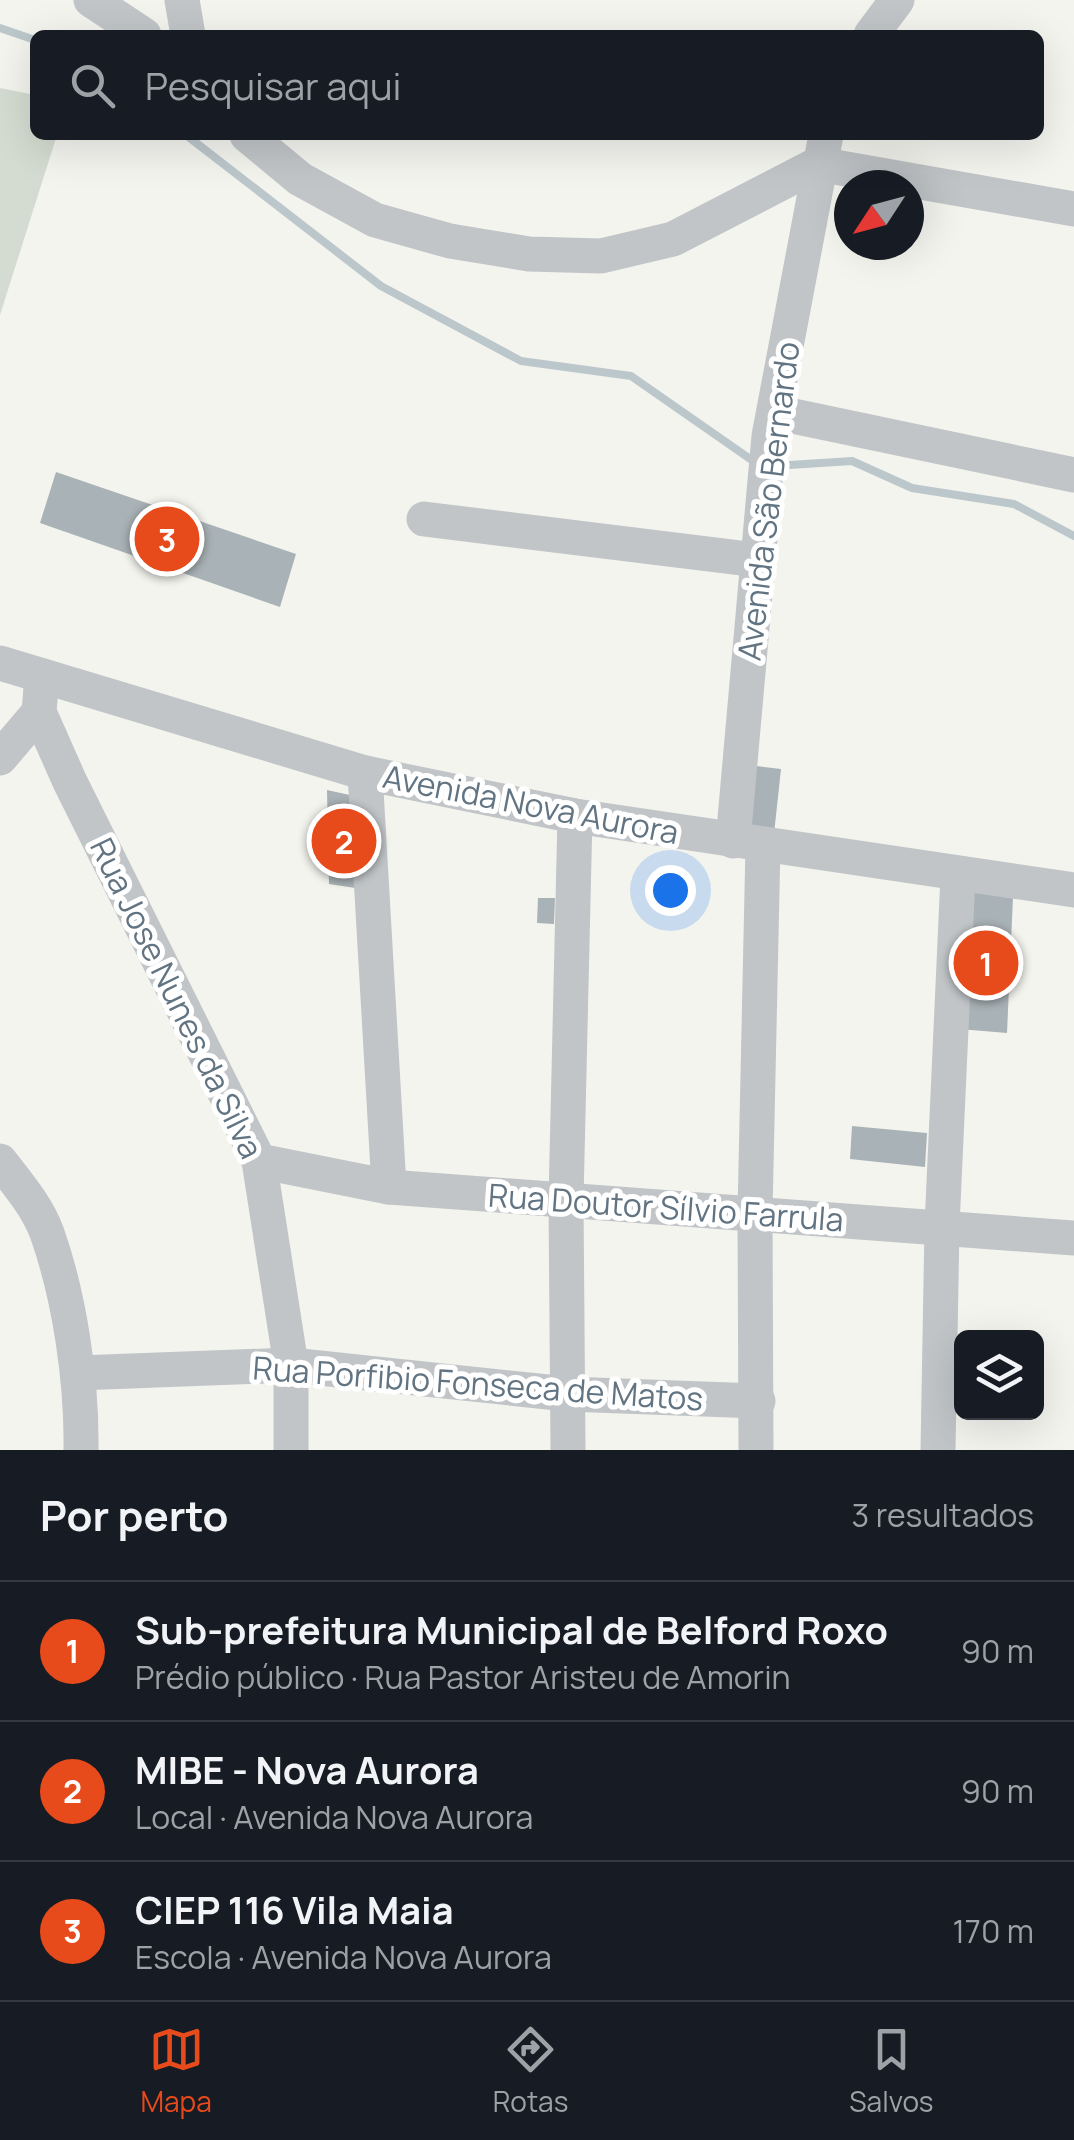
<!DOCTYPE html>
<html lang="pt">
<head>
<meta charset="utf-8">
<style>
	body { margin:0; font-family:Manrope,sans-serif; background:#20242c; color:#f1f3f6 }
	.controls { position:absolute; right:30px; bottom:30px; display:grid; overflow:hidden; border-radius:15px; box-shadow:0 10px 40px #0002 }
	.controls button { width:90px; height:90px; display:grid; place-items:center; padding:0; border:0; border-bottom:2px solid #363941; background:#171b24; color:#f1f3f6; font:50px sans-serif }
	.compass { position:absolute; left:834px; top:170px; width:90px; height:90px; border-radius:50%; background:#171b24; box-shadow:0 10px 40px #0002; rotate:234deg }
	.you { position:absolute; left:670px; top:890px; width:35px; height:35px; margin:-25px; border:8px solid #fff; border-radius:50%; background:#1a73e8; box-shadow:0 0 0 15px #1a73e833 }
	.badge { display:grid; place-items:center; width:65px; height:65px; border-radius:50%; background:#e84b1b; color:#fff; font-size:32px; font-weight:700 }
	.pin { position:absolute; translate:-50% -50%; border:5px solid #fff; box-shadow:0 2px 10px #0006 }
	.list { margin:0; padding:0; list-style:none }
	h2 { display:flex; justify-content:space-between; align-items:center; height:130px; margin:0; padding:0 40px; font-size:42px }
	h2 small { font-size:32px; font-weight:400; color:#9ea1a6 }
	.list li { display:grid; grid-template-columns:65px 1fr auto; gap:30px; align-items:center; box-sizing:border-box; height:140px; padding:0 40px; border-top:2px solid #363941 }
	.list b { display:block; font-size:38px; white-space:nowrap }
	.list p { margin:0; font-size:32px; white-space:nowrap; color:#9ea1a6 }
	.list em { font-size:32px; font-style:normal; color:#9ea1a6 }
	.icon { flex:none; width:55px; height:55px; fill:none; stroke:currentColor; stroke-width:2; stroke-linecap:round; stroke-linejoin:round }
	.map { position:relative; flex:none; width:1074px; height:1450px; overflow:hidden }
	.search { position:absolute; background:#171b24; box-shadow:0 10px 40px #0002; left:30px; right:30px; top:30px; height:110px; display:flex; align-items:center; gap:25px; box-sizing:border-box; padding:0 35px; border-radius:15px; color:#9ea1a6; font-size:38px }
	.sheet { height:550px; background:#171b24 }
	nav { display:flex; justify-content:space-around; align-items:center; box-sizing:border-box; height:140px; border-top:2px solid #363941; background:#171b24; font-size:28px; color:#9ea1a6 }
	nav a { display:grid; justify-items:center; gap:5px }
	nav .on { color:#e84b1b }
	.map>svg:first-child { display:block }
	.green { fill:#d4dbd0 }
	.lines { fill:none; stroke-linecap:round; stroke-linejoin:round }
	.stream { stroke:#bcc7cc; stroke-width:8 }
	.building { fill:#a9b2b6 }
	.minor { stroke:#c1c5c8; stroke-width:35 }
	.labels { text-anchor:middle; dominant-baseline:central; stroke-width:10; stroke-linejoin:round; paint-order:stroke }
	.street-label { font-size:32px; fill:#627482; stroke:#fff }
</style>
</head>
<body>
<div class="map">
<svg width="1074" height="1450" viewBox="0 0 1074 1450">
	<rect width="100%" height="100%" fill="#f4f4ef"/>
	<path class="green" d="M0,88L35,95V135H57L0,315Z"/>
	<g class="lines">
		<g class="stream">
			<path d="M0,28L35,40"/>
			<path d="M186,135L381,286L521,361L631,376L756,463"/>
			<path d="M774,466L852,461L912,488L1014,504L1074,536"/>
		</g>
	</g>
	<g class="building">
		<path d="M56,472L296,554L280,607L40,523Z"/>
		<path d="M749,765L781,769L774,834L743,829Z"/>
		<path d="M327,790L359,797L362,889L329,884Z"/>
		<path d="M965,890L1013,897L1007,1033L959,1029Z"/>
		<path d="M538,898H555L554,924L537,923Z"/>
		<path d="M852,1126L927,1133L925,1167L850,1159Z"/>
	</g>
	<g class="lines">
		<g class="minor">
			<path d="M91,0L144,35"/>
			<path d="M182,0L188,35"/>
			<path d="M871,35L897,0"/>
			<path d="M247,135L300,179L375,220L450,241L529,254L601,256L673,239L818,164L1074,209"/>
			<path d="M774,412L1074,475"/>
			<path d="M424,519L757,560"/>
			<path d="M0,663L365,773L575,816L1074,890"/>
			<path d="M42,676L39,712L70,782L259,1161L291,1365V1450"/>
			<path d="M0,758L39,712"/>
			<path d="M365,773L389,1187"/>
			<path d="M733,841L769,436L826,135"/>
			<path d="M0,1161C17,1183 37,1206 47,1233C70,1298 82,1382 81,1450"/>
			<path d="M259,1161L389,1187L1074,1238"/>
			<path d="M78,1373L291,1365L567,1394L758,1401"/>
			<path d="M568,1450L566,1200L575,816"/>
			<path d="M756,1450L755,1213L763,845"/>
			<path d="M938,1450L942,1226L958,876"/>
		</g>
	</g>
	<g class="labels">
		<g class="street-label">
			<text transform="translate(768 501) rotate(-83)">Avenida São Bernardo</text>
			<text transform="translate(531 804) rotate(11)">Avenida Nova Aurora</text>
			<text transform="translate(177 998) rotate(64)">Rua Jose Nunes da Silva</text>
			<text transform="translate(666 1207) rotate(4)">Rua Doutor Sílvio Farrula</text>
			<text transform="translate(478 1383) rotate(4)">Rua Porfibio Fonseca de Matos</text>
		</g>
	</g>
</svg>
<div class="controls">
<button><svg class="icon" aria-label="layers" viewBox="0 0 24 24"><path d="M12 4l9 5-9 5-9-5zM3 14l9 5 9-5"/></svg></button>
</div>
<svg class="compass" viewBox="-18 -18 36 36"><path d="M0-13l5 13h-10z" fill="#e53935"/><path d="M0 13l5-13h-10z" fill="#9ea1a6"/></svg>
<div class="you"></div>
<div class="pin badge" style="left:986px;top:963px">1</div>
<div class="pin badge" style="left:344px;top:841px">2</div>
<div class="pin badge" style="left:167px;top:539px">3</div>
<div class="search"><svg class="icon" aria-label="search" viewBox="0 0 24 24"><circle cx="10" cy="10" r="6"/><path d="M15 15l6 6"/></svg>Pesquisar aqui</div>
</div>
<section class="sheet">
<h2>Por perto<small>3 resultados</small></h2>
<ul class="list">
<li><span class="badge">1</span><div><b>Sub-prefeitura Municipal de Belford Roxo</b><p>Prédio público · Rua Pastor Aristeu de Amorin</p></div><em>90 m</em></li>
<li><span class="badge">2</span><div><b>MIBE - Nova Aurora</b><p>Local · Avenida Nova Aurora</p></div><em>90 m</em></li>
<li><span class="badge">3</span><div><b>CIEP 116 Vila Maia</b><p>Escola · Avenida Nova Aurora</p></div><em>170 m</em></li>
</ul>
</section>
<nav>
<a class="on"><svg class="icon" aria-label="map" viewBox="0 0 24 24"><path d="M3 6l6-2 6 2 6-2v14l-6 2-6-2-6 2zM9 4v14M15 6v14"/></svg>Mapa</a>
<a><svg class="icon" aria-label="directions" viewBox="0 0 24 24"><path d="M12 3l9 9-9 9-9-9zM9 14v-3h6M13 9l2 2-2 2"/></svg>Rotas</a>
<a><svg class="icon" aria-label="saved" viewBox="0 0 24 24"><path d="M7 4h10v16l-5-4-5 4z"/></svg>Salvos</a>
</nav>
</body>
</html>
